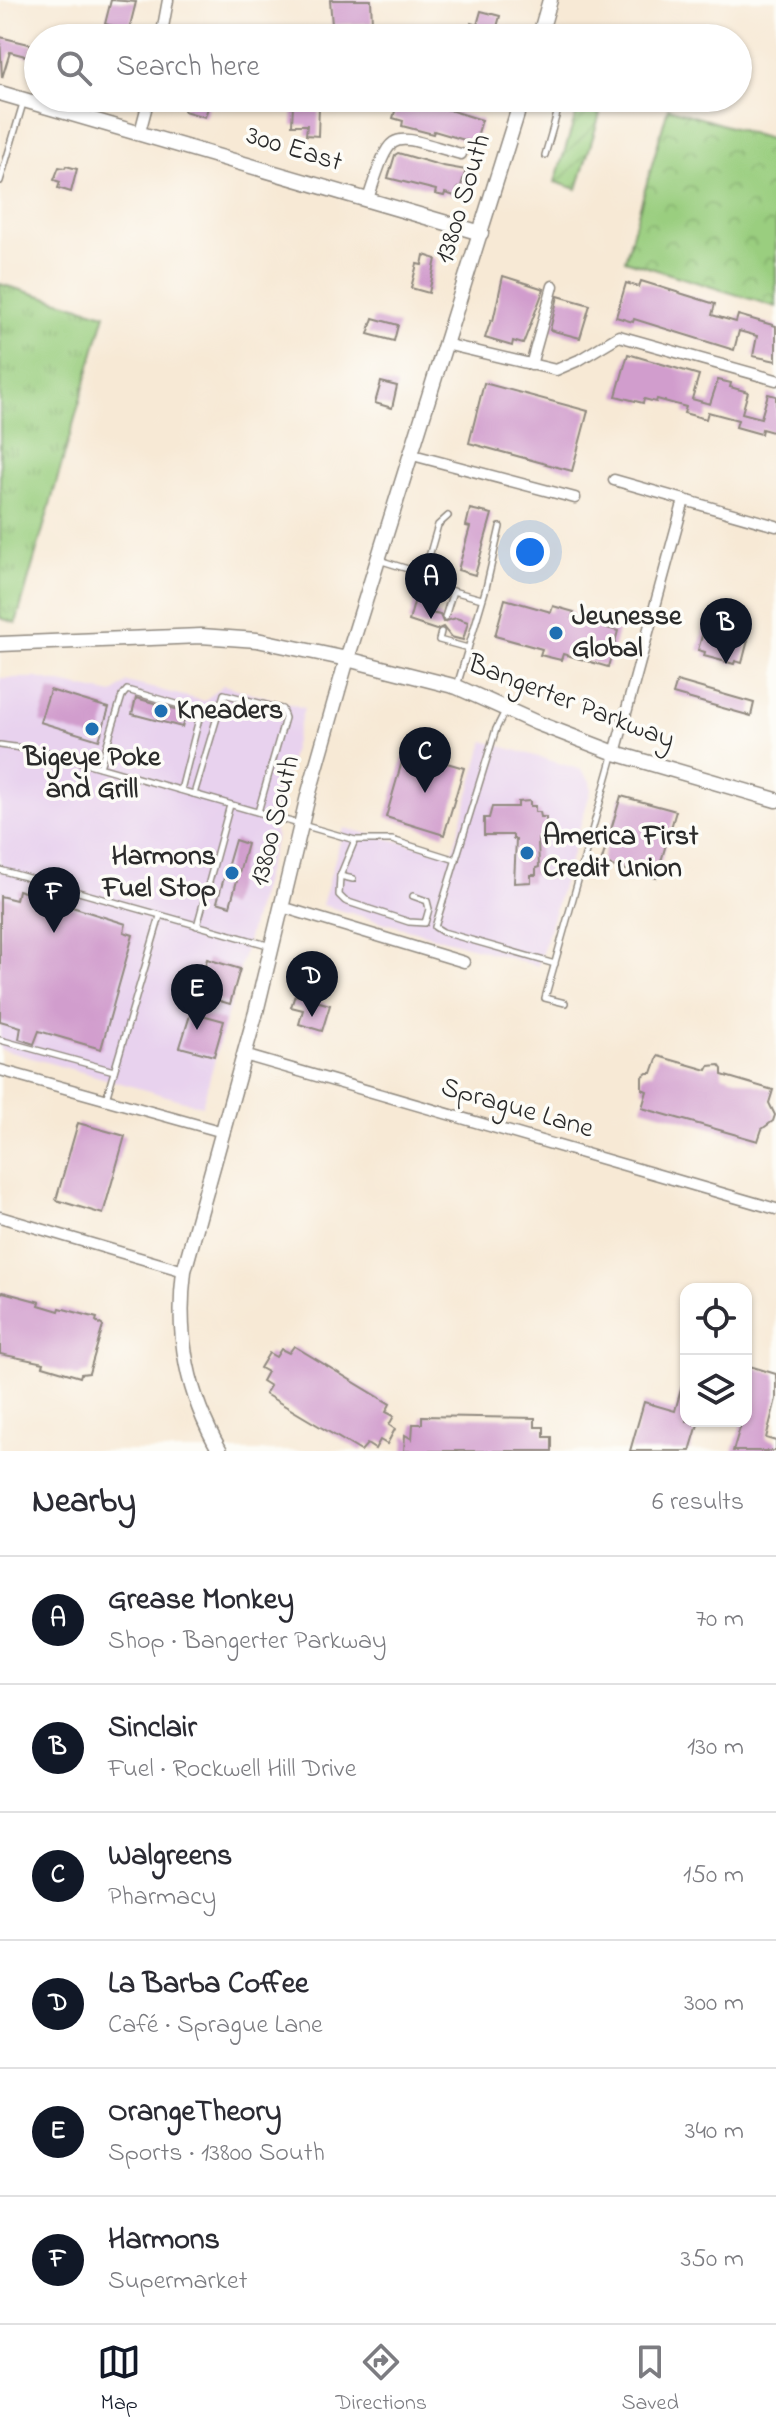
<!DOCTYPE html>
<html lang="en">
<head>
<meta charset="utf-8">
<style>
	body { margin:0; font-family:"Indie Flower",sans-serif; background:#f7f7f7; color:#2b2b33 }
	.controls { position:absolute; right:24px; bottom:24px; display:grid; overflow:hidden; border-radius:16px; box-shadow:0 2px 6px #0004 }
	.controls button { width:72px; height:72px; display:grid; place-items:center; padding:0; border:0; border-bottom:2px solid #e1e1e2; background:#fff; color:#2b2b33; font:40px sans-serif }
	.you { position:absolute; left:530px; top:552px; width:28px; height:28px; margin:-20px; border:6px solid #fff; border-radius:50%; background:#1a73e8; box-shadow:0 0 0 12px #1a73e833 }
	.badge { display:grid; place-items:center; width:52px; height:52px; border-radius:50%; background:#111827; color:#fff; font-size:26px; font-weight:700 }
	.pin { position:absolute; translate:-50% -66px; filter:drop-shadow(0 2px 4px #0008) }
	.pin::after { content:''; position:absolute; top:42px; width:28px; height:24px; background:inherit; clip-path:polygon(0 0,100% 0,50% 100%) }
	.list { margin:0; padding:0; list-style:none }
	h2 { display:flex; justify-content:space-between; align-items:center; height:104px; margin:0; padding:0 32px; font-size:34px }
	h2 small { font-size:26px; font-weight:400; color:#7c7c81 }
	.list li { display:grid; grid-template-columns:52px 1fr auto; gap:24px; align-items:center; box-sizing:border-box; height:128px; padding:0 32px; border-top:2px solid #e1e1e2 }
	.list b { display:block; font-size:30px; white-space:nowrap }
	.list p { margin:0; font-size:26px; white-space:nowrap; color:#7c7c81 }
	.list em { font-size:26px; font-style:normal; color:#7c7c81 }
	.icon { flex:none; width:44px; height:44px; fill:none; stroke:currentColor; stroke-width:2; stroke-linecap:round; stroke-linejoin:round }
	.map { position:relative; flex:none; width:776px; height:1451px; overflow:hidden }
	.search { position:absolute; background:#fff; box-shadow:0 2px 6px #0004; left:24px; right:24px; top:24px; height:88px; display:flex; align-items:center; gap:20px; box-sizing:border-box; padding:0 28px; border-radius:44px; color:#7c7c81; font-size:30px }
	.sheet { height:872px; background:#fff }
	nav { display:flex; justify-content:space-around; align-items:center; box-sizing:border-box; height:112px; border-top:2px solid #e1e1e2; background:#fff; font-size:22px; color:#7c7c81 }
	nav a { display:grid; justify-items:center; gap:4px }
	nav .on { color:#111827 }
	.map>svg:first-child { display:block }
	.built { fill:#e8d2ee }
	.grass { fill:url(#grass-tufts); stroke:#627c55; stroke-width:2 }
	.park { fill:url(#park-crowns); stroke:#627c55; stroke-width:2 }
	.garden { fill:url(#garden-furrows); stroke:#627c55; stroke-width:2 }
	.building { fill:#d19dcd }
	.lines { fill:none; stroke-linecap:round; stroke-linejoin:round }
	.service-casing { stroke:#918a80; stroke-width:8 }
	.minor-casing { stroke:#918a80; stroke-width:13 }
	.tertiary-casing { stroke:#918a80; stroke-width:17 }
	.secondary-casing { stroke:#918a80; stroke-width:17 }
	.service { stroke:#fff; stroke-width:5 }
	.minor { stroke:#fff; stroke-width:10 }
	.tertiary { stroke:#fff; stroke-width:14 }
	.secondary { stroke:#fff; stroke-width:14 }
	.poi-dot { fill:#1f6fb2; stroke:#fdfcf7; stroke-width:3 }
	.labels { text-anchor:middle; dominant-baseline:central; stroke-width:7; stroke-linejoin:round; paint-order:stroke }
	.street-label { font-size:28px; fill:#2b2b2b; stroke:#fdfcf7 }
	.poi-label { font-size:28px; font-weight:bold; fill:#2b2b2b; stroke:#fdfcf7; text-anchor:start }
</style>
</head>
<body>
<div class="map">
<svg width="776" height="1451" viewBox="0 0 776 1451">
	<defs>
		<pattern id="grass-tufts" width="24" height="20" patternUnits="userSpaceOnUse" patternTransform="scale(2)"><rect width="24" height="20" fill="#9ace7f"/><path d="M3 7l-1-3M5 7V3M7 7l1-3M15 17l-1-3M17 17v-4M19 17l1-3" fill="none" stroke="#85b16e"/></pattern>
		<pattern id="park-crowns" width="20" height="18" patternUnits="userSpaceOnUse" patternTransform="scale(2)"><rect width="20" height="18" fill="#9ace7f"/><path d="M2 6a3 3 0 1 1 6 0M12 15a3 3 0 1 1 6 0" fill="none" stroke="#85b16e"/></pattern>
		<pattern id="garden-furrows" width="10" height="10" patternUnits="userSpaceOnUse" patternTransform="scale(2)"><rect width="10" height="10" fill="#9ace7f"/><path d="M-1 1l2-2M0 10L10 0M9 11l2-2" fill="none" stroke="#85b16e"/></pattern>
	</defs>
	<rect width="100%" height="100%" fill="#fdfcf7"/>
	<filter id="ink" filterUnits="userSpaceOnUse"><feTurbulence type="fractalNoise" baseFrequency=".0125" numOctaves="2"/><feDisplacementMap in="SourceGraphic" scale="16" xChannelSelector="R" yChannelSelector="G"/><feConvolveMatrix kernelMatrix="1 2 1 2 8 2 1 2 1" color-interpolation-filters="sRGB"/></filter>
	<filter id="wash" filterUnits="userSpaceOnUse"><feTurbulence type="fractalNoise" baseFrequency=".006" numOctaves="4" result="noise"/><feDisplacementMap in="SourceGraphic" scale="32" xChannelSelector="R" yChannelSelector="G"/><feGaussianBlur stdDeviation="1.8" result="paint"/><feColorMatrix in="noise" values="0 0 0 0 0 0 0 0 0 0 0 0 0 0 0 0 0 1.4 0 .05"/><feComposite in="paint" operator="in"/></filter>
	<g filter="url(#wash)">
		<rect width="100%" height="100%" fill="#f7e9d5"/>
		<g class="built">
			<path d="M0,678H37L113,694L127,682L204,701L223,685L304,708L273,822L276,836L202,1106L0,1049Z"/>
			<path d="M484,741L582,770L590,781L591,790L538,966L322,905L344,828L452,854Z"/>
		</g>
		<path class="grass" d="M0,284L105,314L16,623L0,618Z"/>
		<path class="park" d="M668,108L776,141V307L625,260Z"/>
		<path class="garden" d="M578,108L600,114L577,189L555,182Z"/>
		<g id="blocks">
			<g class="building">
				<path d="M111,0L136,2L127,38L112,36L114,26L105,24Z"/>
				<path d="M330,0H371L372,23L332,25Z"/>
				<path d="M481,11L500,16L494,38H467L471,23L477,25Z"/>
				<path d="M0,37L33,45L29,57L10,52L2,78Z"/>
				<path d="M187,98H211L205,117L184,111Z"/>
				<path d="M399,98H410L482,120L475,143L434,131L433,134L402,126L403,121L393,118Z"/>
				<path d="M293,104L319,105L318,136L306,135L307,125H292Z"/>
				<path d="M398,153L443,166L466,170L460,189L458,188L455,196L445,193L444,196L435,194L436,190L388,178L395,155Z"/>
				<path d="M66,166L77,169L71,192L58,188L60,182L54,180L59,167L65,168Z"/>
				<path d="M424,255L436,259L429,293L411,288L417,264L422,265Z"/>
				<path d="M503,276L544,289L523,344L513,341L512,346L485,338L491,320L493,321Z"/>
				<path d="M641,281L715,304L712,315L736,322L738,315L776,326V361L753,356L757,336L739,331L734,350L634,319L633,322L616,317L626,283L639,287Z"/>
				<path d="M558,296L590,305L580,338L550,330Z"/>
				<path d="M373,318L398,325L394,341L368,334Z"/>
				<path d="M628,354L699,375L692,399L710,404L718,380L731,383L730,387L748,392L742,413L761,418L768,394L776,396V433L762,429L761,434L736,427L738,420L708,412L706,419L684,413L686,407L657,399L656,402L644,399L643,403L616,396Z"/>
				<path d="M381,382L397,386L392,408L375,403Z"/>
				<path d="M484,383L588,411L572,471L469,443Z"/>
				<path d="M470,509L492,514L475,575L458,570L470,527L466,526Z"/>
				<path d="M415,599L433,604L430,613L440,615L443,622L456,618L468,622L463,640L451,637L443,627L436,630L409,621Z"/>
				<path d="M505,599L551,612L553,606L574,612L572,618L618,631L608,667L563,654L561,660L540,655L542,649L495,636Z"/>
				<path d="M707,618L739,627L740,634L749,636L742,663L735,661L734,664L704,656L705,652L698,650Z"/>
				<path d="M677,681L754,703L751,716L673,694Z"/>
				<path d="M50,690L109,708L99,740L40,722Z"/>
				<path d="M136,698L186,712L182,727L132,714Z"/>
				<path d="M412,753L464,768L444,835L386,817L403,758Z"/>
				<path d="M621,796L676,811L656,878L601,863Z"/>
				<path d="M530,801V806H535V812H540L541,817H546V833H541V839H538L539,867L536,868V875H531V882L514,883L516,839H513V835H484V818H489L492,807H518V802Z"/>
				<path d="M235,840L247,844L230,906L217,902Z"/>
				<path d="M18,890L126,924L124,932L133,935L101,1049L39,1031L34,1044L19,1039L21,1027L0,1021V896L16,900Z"/>
				<path d="M207,959L240,969L230,1004L197,994Z"/>
				<path d="M295,995L330,1005L322,1031L299,1024L303,1010L291,1007Z"/>
				<path d="M191,1012L224,1021L214,1056L180,1047Z"/>
				<path d="M658,1056L707,1070L709,1066L719,1065L722,1069V1075L773,1090L769,1103L775,1115L773,1121L762,1129L758,1141L642,1108L647,1091L642,1089V1077L647,1073H652Z"/>
				<path d="M78,1123L125,1136L103,1214L56,1200Z"/>
				<path d="M3,1292L40,1302L39,1305L59,1311L60,1308L97,1318L96,1321L103,1326L89,1373L81,1374L80,1377L43,1366L44,1363L0,1354V1294Z"/>
				<path d="M294,1346L390,1404L386,1412L394,1416L389,1425L395,1429L387,1444L380,1440L375,1449L367,1444L361,1451L265,1394L270,1386L262,1381L267,1372L260,1368L269,1353L276,1357L281,1349L289,1353Z"/>
				<path d="M746,1365L776,1374V1399L766,1438L776,1441V1451H733L742,1421H746Z"/>
				<path d="M683,1382H686V1421H699L690,1451H630L644,1402L675,1411Z"/>
				<path d="M422,1416L535,1418V1427H544V1437H552V1451H404L405,1435L412,1439L413,1424H422Z"/>
			</g>
		</g>
	</g>
	<g filter="url(#ink)">
		<use href="#blocks" fill-opacity="0" stroke="#918a80" stroke-width="2"/>
		<g class="lines">
			<g class="service-casing">
				<g id="service">
					<path d="M545,155L560,103L559,98"/>
					<path d="M0,181L24,100"/>
					<path d="M382,561L424,574L427,584L482,599"/>
					<path d="M424,574L438,525L448,516"/>
					<path d="M445,617L453,591"/>
					<path d="M441,632L439,640L468,648"/>
					<path d="M457,686L486,588L500,527"/>
					<path d="M506,709L496,729L435,927L443,932L555,964"/>
					<path d="M0,745L43,751L355,840H392L456,860"/>
					<path d="M100,767L122,696L127,690L201,711L181,790"/>
					<path d="M194,794L224,694L282,709L285,718L258,812"/>
					<path d="M0,870L271,946"/>
					<path d="M340,876L355,840"/>
					<path d="M353,879L340,876L339,895L345,901L409,922L425,923L429,909L427,901L413,896"/>
					<path d="M197,926L230,805"/>
					<path d="M565,1003L545,998L613,756"/>
					<path d="M0,1040L114,1071"/>
					<path d="M106,1099L160,916"/>
				</g>
			</g>
			<g class="minor-casing">
				<g id="minor">
					<path d="M161,38L168,0"/>
					<path d="M140,132L149,98"/>
					<path d="M368,199C393,124 388,134 461,154"/>
					<path d="M445,344L556,370L579,360L619,336L776,380"/>
					<path d="M531,365L553,286"/>
					<path d="M409,454L575,498"/>
					<path d="M614,480L776,526"/>
					<path d="M615,753L684,500"/>
					<path d="M282,907L464,962"/>
					<path d="M244,1055L776,1209"/>
					<path d="M0,1070L223,1132"/>
					<path d="M0,1217L184,1271"/>
				</g>
			</g>
			<g class="tertiary-casing">
				<path id="tertiary" d="M220,1451C187,1394 176,1336 184,1271L256,1012L308,796L347,659"/>
			</g>
			<g class="secondary-casing">
				<g id="secondary">
					<path d="M539,38L550,0"/>
					<path d="M0,93L481,233"/>
					<path d="M0,644L201,636L257,640L347,659L457,687L537,723L615,753L776,800"/>
					<path d="M347,659L522,98"/>
				</g>
			</g>
			<use href="#service" class="service"/>
			<use href="#minor" class="minor"/>
			<use href="#tertiary" class="tertiary"/>
			<use href="#secondary" class="secondary"/>
		</g>
	</g>
	<g class="poi-dot">
		<circle cx="556" cy="633" r="8"/>
		<circle cx="161" cy="711" r="8"/>
		<circle cx="92" cy="729" r="8"/>
		<circle cx="527" cy="853" r="8"/>
		<circle cx="232" cy="873" r="8"/>
	</g>
	<g class="labels">
		<g class="street-label">
			<text transform="translate(294 150) rotate(17)">300 East</text>
			<text transform="translate(464 199) rotate(-73)">13800 South</text>
			<text transform="translate(571 703) rotate(21)">Bangerter Parkway</text>
			<text transform="translate(276 821) rotate(-76)">13800 South</text>
			<text transform="translate(517 1109) rotate(16)">Sprague Lane</text>
		</g>
		<g class="poi-label">
			<text x="572" y="617">Jeunesse<tspan x="572" dy="32">Global</tspan></text>
			<text x="177" y="711">Kneaders</text>
			<text x="92" y="758" text-anchor="middle">Bigeye Poke<tspan x="92" dy="32">and Grill</tspan></text>
			<text x="543" y="837">America First<tspan x="543" dy="32">Credit Union</tspan></text>
			<text x="216" y="857" text-anchor="end">Harmons<tspan x="216" dy="32">Fuel Stop</tspan></text>
		</g>
	</g>
</svg>
<div class="controls">
<button><svg class="icon" aria-label="locate" viewBox="0 0 24 24"><circle cx="12" cy="12" r="6"/><path d="M12 2v4M12 18v4M2 12h4M18 12h4"/></svg></button>
<button><svg class="icon" aria-label="layers" viewBox="0 0 24 24"><path d="M12 4l9 5-9 5-9-5zM3 14l9 5 9-5"/></svg></button>
</div>
<div class="you"></div>
<div class="pin badge" style="left:431px;top:619px">A</div>
<div class="pin badge" style="left:726px;top:664px">B</div>
<div class="pin badge" style="left:425px;top:793px">C</div>
<div class="pin badge" style="left:312px;top:1017px">D</div>
<div class="pin badge" style="left:197px;top:1030px">E</div>
<div class="pin badge" style="left:54px;top:933px">F</div>
<div class="search"><svg class="icon" aria-label="search" viewBox="0 0 24 24"><circle cx="10" cy="10" r="6"/><path d="M15 15l6 6"/></svg>Search here</div>
</div>
<section class="sheet">
<h2>Nearby<small>6 results</small></h2>
<ul class="list">
<li><span class="badge">A</span><div><b>Grease Monkey</b><p>Shop · Bangerter Parkway</p></div><em>70 m</em></li>
<li><span class="badge">B</span><div><b>Sinclair</b><p>Fuel · Rockwell Hill Drive</p></div><em>130 m</em></li>
<li><span class="badge">C</span><div><b>Walgreens</b><p>Pharmacy</p></div><em>150 m</em></li>
<li><span class="badge">D</span><div><b>La Barba Coffee</b><p>Café · Sprague Lane</p></div><em>300 m</em></li>
<li><span class="badge">E</span><div><b>OrangeTheory</b><p>Sports · 13800 South</p></div><em>340 m</em></li>
<li><span class="badge">F</span><div><b>Harmons</b><p>Supermarket</p></div><em>350 m</em></li>
</ul>
</section>
<nav>
<a class="on"><svg class="icon" aria-label="map" viewBox="0 0 24 24"><path d="M3 6l6-2 6 2 6-2v14l-6 2-6-2-6 2zM9 4v14M15 6v14"/></svg>Map</a>
<a><svg class="icon" aria-label="directions" viewBox="0 0 24 24"><path d="M12 3l9 9-9 9-9-9zM9 14v-3h6M13 9l2 2-2 2"/></svg>Directions</a>
<a><svg class="icon" aria-label="saved" viewBox="0 0 24 24"><path d="M7 4h10v16l-5-4-5 4z"/></svg>Saved</a>
</nav>
</body>
</html>
